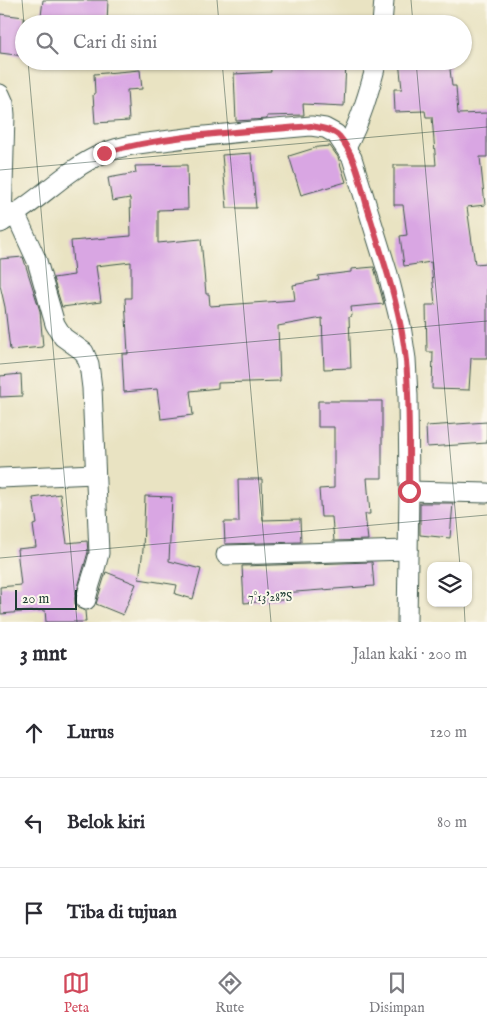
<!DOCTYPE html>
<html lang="id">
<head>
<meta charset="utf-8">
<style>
	body { margin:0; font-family:"IM FELL English",serif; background:#f7f7f7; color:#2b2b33 }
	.controls { position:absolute; right:15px; bottom:15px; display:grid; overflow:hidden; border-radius:10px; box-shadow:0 1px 4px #0004 }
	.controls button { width:45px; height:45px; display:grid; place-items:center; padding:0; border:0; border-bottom:1px solid #e1e1e2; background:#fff; color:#2b2b33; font:25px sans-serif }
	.scale { position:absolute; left:15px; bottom:12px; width:62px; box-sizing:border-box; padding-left:5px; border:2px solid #1f3d34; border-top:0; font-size:14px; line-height:18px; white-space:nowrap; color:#1f3d34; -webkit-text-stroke:4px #fbf7ec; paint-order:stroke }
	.stop { position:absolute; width:15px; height:15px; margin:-11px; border:4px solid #d1495b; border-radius:50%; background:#fff }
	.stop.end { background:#d1495b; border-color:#fff; box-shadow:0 1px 5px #0008 }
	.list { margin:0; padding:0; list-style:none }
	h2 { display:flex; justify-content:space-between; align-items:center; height:65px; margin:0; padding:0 20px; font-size:21px }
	h2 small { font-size:16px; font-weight:400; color:#7c7c81 }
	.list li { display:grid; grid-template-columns:32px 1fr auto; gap:15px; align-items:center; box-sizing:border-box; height:90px; padding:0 20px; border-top:1px solid #e1e1e2 }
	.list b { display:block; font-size:19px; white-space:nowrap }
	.list em { font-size:16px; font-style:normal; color:#7c7c81 }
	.icon { flex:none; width:28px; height:28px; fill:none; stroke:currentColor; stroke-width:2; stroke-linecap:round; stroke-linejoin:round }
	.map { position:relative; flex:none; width:487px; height:622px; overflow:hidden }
	.search { position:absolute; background:#fff; box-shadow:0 1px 4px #0004; left:15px; right:15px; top:15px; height:55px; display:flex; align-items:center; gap:12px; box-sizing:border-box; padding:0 18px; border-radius:28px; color:#7c7c81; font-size:19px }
	.sheet { height:335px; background:#fff }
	nav { display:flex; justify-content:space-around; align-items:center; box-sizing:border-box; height:70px; border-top:1px solid #e1e1e2; background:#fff; font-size:14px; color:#7c7c81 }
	nav a { display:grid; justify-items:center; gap:2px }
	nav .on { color:#d1495b }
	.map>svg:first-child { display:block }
	.building { fill:#d9a6e3 }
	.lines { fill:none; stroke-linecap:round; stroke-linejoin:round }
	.street-casing { stroke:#3d5649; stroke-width:21 }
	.street { stroke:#fff; stroke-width:19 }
	.route { stroke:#d1495b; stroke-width:6 }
	.ticks { fill:none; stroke:#1f3d34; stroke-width:1; stroke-opacity:0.45 }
	.ticks-label { font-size:12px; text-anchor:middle; fill:#1f3d34; stroke:#fbf7ec; stroke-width:4; stroke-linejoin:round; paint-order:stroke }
</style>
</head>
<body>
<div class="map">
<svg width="487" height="622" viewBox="0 0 487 622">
	<rect width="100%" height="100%" fill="#fbf7ec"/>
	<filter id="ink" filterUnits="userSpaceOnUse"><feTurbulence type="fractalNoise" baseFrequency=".02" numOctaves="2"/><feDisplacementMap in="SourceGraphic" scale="10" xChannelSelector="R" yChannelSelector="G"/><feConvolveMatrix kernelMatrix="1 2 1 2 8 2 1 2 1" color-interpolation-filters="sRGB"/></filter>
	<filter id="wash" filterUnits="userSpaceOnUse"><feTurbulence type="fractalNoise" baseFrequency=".0096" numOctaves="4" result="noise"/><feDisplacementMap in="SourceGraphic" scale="20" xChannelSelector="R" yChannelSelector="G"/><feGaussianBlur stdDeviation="1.12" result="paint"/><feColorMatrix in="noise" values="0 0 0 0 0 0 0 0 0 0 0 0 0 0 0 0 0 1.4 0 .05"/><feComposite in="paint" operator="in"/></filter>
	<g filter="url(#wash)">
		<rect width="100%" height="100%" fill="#e9e3c2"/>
		<g id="blocks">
			<g class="building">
				<path d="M43,0H108L107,24H40Z"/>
				<path d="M0,14L24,17V56L0,53Z"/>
				<path d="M270,61L346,63L344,106L303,104L304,115L267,116V119L236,121L234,74L271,72Z"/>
				<path d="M399,61H449L452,86H456L458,114L487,113V157H480L485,205L467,207L475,264L487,263V358H471L469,390L432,389L433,352H427L426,305H435L431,262L404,266L400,236L407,235L403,205H394V165H436L432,117H426L425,111L395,112L394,89H402Z"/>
				<path d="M140,70L142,89L127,90L129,121L95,123L93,95L95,94L94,74Z"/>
				<path d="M330,146L338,157L346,182L301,195L289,156L318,147Z"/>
				<path d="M251,153L256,208H227L222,155Z"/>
				<path d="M187,165L188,209L158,210V243L201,239L206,294H209L210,306L295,300L293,285L319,280L318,276L351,272V269L374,267L384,304L351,307L352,316L349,317L351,368L324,369L322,318L278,326L280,381L218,383V388L190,391L193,415L161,419L157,389L124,392L122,354H128L125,298H131V262L96,266L101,302L62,307L53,278L74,275L71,241L131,236L130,198L112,201L108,178L136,173L135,166Z"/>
				<path d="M23,257L40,311L43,347L10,350L5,307L0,285V259Z"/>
				<path d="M21,374L22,396L0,397V376Z"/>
				<path d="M318,401H382V478H367L370,514H365L368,540L334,541L332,517H321L319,489L334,488V427H318Z"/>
				<path d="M487,422V443L427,447L426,426Z"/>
				<path d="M238,479H262L263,520L300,519L301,542L225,544L224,522H239Z"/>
				<path d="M60,494L67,543L87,541L88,552L75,598V604L78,608L85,611L86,622H46L45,610L1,614L0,587L21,585L17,549L36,547L33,525L37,524L33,498Z"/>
				<path d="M145,496L172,497L169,561L201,569L193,599L175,594L177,585L139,579L143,550Z"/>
				<path d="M420,503H453L450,538L420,535Z"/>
				<path d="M372,562L374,586L283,593V600L244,603L242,566Z"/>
				<path d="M106,572L136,584L123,615L96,604Z"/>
			</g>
		</g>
	</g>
	<g filter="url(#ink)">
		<use href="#blocks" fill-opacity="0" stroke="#3d5649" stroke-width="1"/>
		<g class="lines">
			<g class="street-casing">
				<g id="street">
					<path d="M382,24L384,0"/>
					<path d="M0,94L4,103L5,115L2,222"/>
					<path d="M346,148C361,120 369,92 377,61"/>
					<path d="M15,213L37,261L55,324L63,337L84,352L89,364L92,388L99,553C96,569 89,584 86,600"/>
					<path d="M0,223C37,204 65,169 104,153C125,144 148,143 171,140C217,134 264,130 311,126L325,128L336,134L352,158L388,274L401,326L406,359L408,396L409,491L407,622"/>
					<path d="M0,478L95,474"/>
					<path d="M409,491L487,493"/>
					<path d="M226,555L408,550"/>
				</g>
			</g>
			<use href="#street" class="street"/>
		</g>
	</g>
	<g class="lines" filter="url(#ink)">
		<path class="route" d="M104,153C167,134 244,132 311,126C320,128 332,129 339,136C356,156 361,186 368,210C383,260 401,309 406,361C410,404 409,448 409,491"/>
	</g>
	<path class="ticks" d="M22,0L24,24M217,0L219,24M411,0L413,24M28,61L77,622M222,61L271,622M416,61L460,566M0,170L487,127M0,364L487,321M0,558L487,515M464,603L465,622"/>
	<g class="ticks-label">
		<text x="270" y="601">7°13'28"S</text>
	</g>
</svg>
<div class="controls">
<button><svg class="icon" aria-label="layers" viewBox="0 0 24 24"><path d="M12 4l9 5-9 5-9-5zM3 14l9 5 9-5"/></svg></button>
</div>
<div class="scale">20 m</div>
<div class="stop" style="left:409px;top:491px"></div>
<div class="stop end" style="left:104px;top:153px"></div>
<div class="search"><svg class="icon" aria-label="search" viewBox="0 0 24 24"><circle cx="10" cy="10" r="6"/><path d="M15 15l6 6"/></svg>Cari di sini</div>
</div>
<section class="sheet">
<h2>3 mnt<small>Jalan kaki · 200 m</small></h2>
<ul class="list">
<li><svg class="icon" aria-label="ahead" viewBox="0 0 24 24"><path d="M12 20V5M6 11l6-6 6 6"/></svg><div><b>Lurus</b></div><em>120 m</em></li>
<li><svg class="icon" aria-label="left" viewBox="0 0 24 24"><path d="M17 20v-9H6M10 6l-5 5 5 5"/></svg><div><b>Belok kiri</b></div><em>80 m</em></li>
<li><svg class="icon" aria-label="arrive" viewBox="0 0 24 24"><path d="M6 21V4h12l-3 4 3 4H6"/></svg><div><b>Tiba di tujuan</b></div></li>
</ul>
</section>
<nav>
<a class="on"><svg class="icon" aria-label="map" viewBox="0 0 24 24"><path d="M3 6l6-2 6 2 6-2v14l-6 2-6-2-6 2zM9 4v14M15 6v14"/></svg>Peta</a>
<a><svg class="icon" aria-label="directions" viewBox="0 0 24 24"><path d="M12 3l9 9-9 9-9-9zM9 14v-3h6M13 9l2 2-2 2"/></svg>Rute</a>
<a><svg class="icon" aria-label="saved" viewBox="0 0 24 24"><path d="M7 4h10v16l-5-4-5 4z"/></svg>Disimpan</a>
</nav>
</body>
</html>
